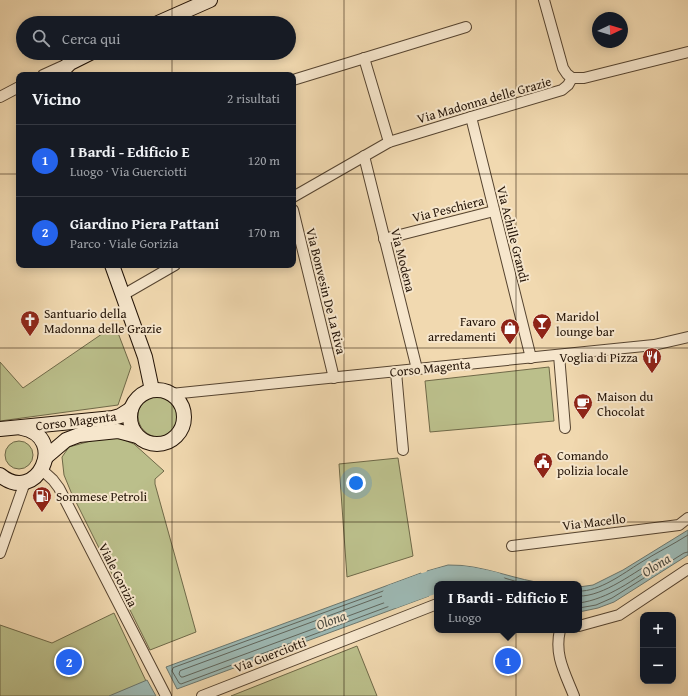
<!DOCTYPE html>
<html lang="it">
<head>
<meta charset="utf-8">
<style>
	body { margin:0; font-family:"Gentium Book Plus",serif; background:#242831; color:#f1f3f6 }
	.controls { position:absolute; right:12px; bottom:12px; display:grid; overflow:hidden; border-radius:8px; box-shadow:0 2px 10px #0003 }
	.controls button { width:36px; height:36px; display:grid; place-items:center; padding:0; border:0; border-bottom:1px solid #363941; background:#171b24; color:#f1f3f6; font:20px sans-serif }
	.compass { position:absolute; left:592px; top:12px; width:36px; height:36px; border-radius:50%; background:#171b24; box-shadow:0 2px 10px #0003; rotate:86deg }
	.you { position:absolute; left:356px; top:483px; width:14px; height:14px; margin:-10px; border:3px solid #fff; border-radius:50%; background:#1a73e8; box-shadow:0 0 0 6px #1a73e833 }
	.badge { display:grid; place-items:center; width:26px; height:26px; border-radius:50%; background:#2563eb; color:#fff; font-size:13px; font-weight:700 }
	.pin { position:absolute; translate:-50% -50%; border:2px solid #fff; box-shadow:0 1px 4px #0006 }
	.popup { position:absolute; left:434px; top:581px; width:148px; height:52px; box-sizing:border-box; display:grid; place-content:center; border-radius:8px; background:#171b24; filter:drop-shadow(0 1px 3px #0005); font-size:13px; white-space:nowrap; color:#9ea1a6 }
	.popup b { font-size:15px; color:#f1f3f6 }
	.popup::after { content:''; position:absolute; left:50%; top:100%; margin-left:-8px; border:8px solid transparent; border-top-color:#171b24 }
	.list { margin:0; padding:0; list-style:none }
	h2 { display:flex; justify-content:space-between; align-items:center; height:52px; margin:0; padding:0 16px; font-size:17px }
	h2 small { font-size:13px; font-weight:400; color:#9ea1a6 }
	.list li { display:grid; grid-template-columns:26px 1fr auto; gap:12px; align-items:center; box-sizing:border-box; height:72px; padding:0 16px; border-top:1px solid #363941 }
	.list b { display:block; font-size:15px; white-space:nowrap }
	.list p { margin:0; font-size:13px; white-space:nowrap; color:#9ea1a6 }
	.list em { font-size:13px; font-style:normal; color:#9ea1a6 }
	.icon { flex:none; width:22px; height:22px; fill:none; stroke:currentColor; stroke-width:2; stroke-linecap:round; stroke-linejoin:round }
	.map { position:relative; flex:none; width:688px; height:696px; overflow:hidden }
	.search { position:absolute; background:#171b24; box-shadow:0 2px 10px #0003; left:16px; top:16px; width:280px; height:44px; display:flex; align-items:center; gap:10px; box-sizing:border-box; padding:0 14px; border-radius:22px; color:#9ea1a6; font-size:15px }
	.panel { position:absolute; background:#171b24; box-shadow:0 2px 10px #0003; left:16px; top:72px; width:280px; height:196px; border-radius:8px }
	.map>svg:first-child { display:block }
	.green { fill:#bbbf8b; stroke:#6f6948 }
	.water { fill:#9db9b4; stroke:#6c776e }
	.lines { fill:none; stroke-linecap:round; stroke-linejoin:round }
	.shore { stroke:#60665d; stroke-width:1 }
	.river { stroke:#9db9b4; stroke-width:24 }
	.street-casing { stroke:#564430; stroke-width:12 }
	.secondary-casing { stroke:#231306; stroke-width:16 }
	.street { stroke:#f6e6cc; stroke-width:10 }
	.secondary { stroke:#f6e6cc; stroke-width:14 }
	.grid { fill:none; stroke:#231306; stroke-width:1; stroke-opacity:0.55 }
	.labels { text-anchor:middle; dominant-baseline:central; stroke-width:4; stroke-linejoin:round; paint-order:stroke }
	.street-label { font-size:13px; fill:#231306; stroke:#f6e6cc }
	.poi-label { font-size:13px; fill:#231306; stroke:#f6e6cc; text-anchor:start }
	.water-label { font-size:14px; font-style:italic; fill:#4e4d43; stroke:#f6e6cc }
</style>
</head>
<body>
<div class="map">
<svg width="688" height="696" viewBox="0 0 688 696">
	<rect width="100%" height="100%" fill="#f1d9b0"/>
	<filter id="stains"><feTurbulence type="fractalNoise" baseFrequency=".005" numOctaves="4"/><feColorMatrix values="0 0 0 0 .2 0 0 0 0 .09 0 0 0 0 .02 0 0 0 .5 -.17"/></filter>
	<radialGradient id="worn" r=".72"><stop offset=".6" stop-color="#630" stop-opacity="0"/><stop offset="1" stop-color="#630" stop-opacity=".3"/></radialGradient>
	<g class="green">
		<path d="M115,325L131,367L118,405L0,421V362L23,388Z"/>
		<path d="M549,367L554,421L430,432L425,381Z"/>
		<circle cx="159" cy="416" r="21"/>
		<path d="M105,437L119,438L134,444L164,471L155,479V484L196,632L150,650L71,492L64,475L62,457L69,447Z"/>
		<circle cx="19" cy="455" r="14"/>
		<path d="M398,458L413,556L347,577L339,464Z"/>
		<path d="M114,613L146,681L111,696H0V625L52,643Z"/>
		<path d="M357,646L377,696H231Z"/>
	</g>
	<g class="water">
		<path d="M688,530V555L614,602L598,608L579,612V587L593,585L623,570Z"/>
		<path d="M448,565C483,564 516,581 550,584H437V592L435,593L427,571Z"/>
		<path d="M421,573L429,596L177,689L166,667Z"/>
		<path d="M147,680L156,696H109Z"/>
	</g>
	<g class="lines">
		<g class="shore">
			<path d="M417,579L419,580L423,591L422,594L181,684L179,683L172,671L173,668Z"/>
			<path d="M441,584L439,578L440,576L449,574L465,575L506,584"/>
			<path d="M413,585L416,587L417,589L416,591L183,677H181L179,674L180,671Z"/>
			<path d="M437,588L433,574C458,561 499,577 525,584"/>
			<path d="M579,591C599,592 624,573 640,563C656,553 672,545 688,535"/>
			<path d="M579,596C603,597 636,571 657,559L659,560V563C634,579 609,599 579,603"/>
			<path d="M579,608L596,605L612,598L684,553L688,552"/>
		</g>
		<path class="river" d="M394,596C412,590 435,579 454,578C467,577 481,581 494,584"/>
		<g class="street-casing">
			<g id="street">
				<path d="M544,0L563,68L567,74L572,78"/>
				<path d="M364,58L389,142"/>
				<path d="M43,75L65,65"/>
				<path d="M572,78H584L688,52"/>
				<path d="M293,80L466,27"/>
				<path d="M0,97L19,87"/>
				<path d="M471,117L531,358"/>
				<path d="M364,156L417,369"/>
				<path d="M293,197L389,142L471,117L562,90L568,85L572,78"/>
				<path d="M293,210L334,378"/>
				<path d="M384,239L494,211"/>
				<path d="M123,295L175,265"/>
				<path d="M559,355L565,428"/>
				<path d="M396,372L403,450"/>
				<path d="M171,394L654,345L688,337"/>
				<path d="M42,470L53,480L59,488L166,696"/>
				<path d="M512,546L679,525L688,518"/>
				<path d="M0,553L25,482"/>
				<path d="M579,626L619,615L688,569"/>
				<path d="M560,630C554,655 565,673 574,696"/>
				<path d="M202,696L437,604"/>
			</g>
		</g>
		<g class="secondary-casing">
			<g id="secondary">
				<path d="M158,23L210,0"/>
				<path d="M58,75L70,63L90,53"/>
				<path d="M112,265L145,357L152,390"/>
				<circle cx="157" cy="417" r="27"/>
				<path d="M0,429L113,418L120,416L131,409"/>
				<path d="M46,457L66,440L79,435L118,431L137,436"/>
				<path d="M0,475C37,506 69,437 22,428"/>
			</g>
		</g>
		<use href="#street" class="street"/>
		<use href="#secondary" class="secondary"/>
	</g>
	<path class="grid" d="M172,0V23M344,0V696M516,0V696M172,53V75M0,174H19M293,174H688M172,265V696M0,348H688M0,522H688"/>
	<defs>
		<g id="church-pin" transform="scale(1)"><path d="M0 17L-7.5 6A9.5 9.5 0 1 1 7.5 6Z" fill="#8f2418" stroke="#f6e6cc"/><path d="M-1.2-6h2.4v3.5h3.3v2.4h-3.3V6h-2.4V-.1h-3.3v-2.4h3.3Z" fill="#fff"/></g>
		<g id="bar-pin" transform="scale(1)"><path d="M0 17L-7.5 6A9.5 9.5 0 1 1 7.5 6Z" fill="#8f2418" stroke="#f6e6cc"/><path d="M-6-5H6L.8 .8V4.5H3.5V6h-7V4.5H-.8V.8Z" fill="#fff"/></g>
		<g id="shop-pin" transform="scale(1)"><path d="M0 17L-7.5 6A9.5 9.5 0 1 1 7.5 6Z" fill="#8f2418" stroke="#f6e6cc"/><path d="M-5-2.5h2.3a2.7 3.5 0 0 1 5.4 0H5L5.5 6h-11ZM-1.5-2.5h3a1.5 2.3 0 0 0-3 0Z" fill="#fff"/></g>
		<g id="restaurant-pin" transform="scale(1)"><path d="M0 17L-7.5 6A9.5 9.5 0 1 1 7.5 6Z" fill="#8f2418" stroke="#f6e6cc"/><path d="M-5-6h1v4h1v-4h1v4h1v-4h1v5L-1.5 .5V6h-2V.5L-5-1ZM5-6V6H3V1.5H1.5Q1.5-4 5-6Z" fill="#fff"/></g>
		<g id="cafe-pin" transform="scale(1)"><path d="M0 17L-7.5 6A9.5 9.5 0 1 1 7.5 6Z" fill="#8f2418" stroke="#f6e6cc"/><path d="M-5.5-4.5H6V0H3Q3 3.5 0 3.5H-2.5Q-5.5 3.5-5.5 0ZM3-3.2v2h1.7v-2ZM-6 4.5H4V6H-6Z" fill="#fff"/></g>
		<g id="civic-pin" transform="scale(1)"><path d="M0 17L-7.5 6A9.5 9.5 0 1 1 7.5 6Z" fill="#8f2418" stroke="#f6e6cc"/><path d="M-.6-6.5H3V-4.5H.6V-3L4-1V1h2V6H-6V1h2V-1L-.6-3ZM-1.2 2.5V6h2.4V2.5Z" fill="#fff"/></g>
		<g id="fuel-pin" transform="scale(1)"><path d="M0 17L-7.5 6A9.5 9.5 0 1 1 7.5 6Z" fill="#8f2418" stroke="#f6e6cc"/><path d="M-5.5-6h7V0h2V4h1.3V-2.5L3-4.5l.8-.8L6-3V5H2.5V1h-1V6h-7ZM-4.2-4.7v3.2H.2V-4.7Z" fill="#fff"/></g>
	</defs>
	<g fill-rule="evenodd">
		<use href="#church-pin" x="30" y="320"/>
		<use href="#bar-pin" x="542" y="323"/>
		<use href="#shop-pin" x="510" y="328"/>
		<use href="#restaurant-pin" x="652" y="357"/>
		<use href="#cafe-pin" x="583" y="403"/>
		<use href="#civic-pin" x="543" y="462"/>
		<use href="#fuel-pin" x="42" y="496"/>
	</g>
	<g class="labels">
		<g class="street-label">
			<text transform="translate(484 100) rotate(-16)">Via Madonna delle Grazie</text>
			<text transform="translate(448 209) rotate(-14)">Via Peschiera</text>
			<text transform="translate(513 234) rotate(76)">Via Achille Grandi</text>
			<text transform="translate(403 260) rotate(76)">Via Modena</text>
			<text transform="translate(326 291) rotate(76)">Via Bonvesin De La Riva</text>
			<text transform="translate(430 368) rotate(-6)">Corso Magenta</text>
			<text transform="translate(76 421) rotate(-7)">Corso Magenta</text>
			<text transform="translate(594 522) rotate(-7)">Via Macello</text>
			<text transform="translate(118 575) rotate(63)">Viale Gorizia</text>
			<text transform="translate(270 655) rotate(-21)">Via Guerciotti</text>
		</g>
		<g class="poi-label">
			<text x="44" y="313">Santuario della<tspan x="44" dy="15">Madonna delle Grazie</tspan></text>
			<text x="556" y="316">Maridol<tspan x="556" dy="15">lounge bar</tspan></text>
			<text x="496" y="321" text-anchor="end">Favaro<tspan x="496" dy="15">arredamenti</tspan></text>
			<text x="638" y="357" text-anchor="end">Voglia di Pizza</text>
			<text x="597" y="396">Maison du<tspan x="597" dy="15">Chocolat</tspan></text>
			<text x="557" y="455">Comando<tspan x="557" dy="15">polizia locale</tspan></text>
			<text x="56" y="496">Sommese Petroli</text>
		</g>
		<g class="water-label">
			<text transform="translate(656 565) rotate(-32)">Olona</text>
			<text transform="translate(331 620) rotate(-20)">Olona</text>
		</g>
	</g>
	<rect width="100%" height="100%" filter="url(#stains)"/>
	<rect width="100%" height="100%" fill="url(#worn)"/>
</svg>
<div class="controls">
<button>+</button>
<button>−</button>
</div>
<svg class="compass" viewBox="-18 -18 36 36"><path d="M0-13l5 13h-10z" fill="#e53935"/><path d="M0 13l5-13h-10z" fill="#9ea1a6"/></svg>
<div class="you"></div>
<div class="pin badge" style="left:508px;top:661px">1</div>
<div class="popup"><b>I Bardi - Edificio E</b>Luogo</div>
<div class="pin badge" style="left:69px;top:662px">2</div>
<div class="search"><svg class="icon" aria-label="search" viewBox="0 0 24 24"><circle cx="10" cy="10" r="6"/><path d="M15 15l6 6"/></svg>Cerca qui</div>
<section class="panel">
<h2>Vicino<small>2 risultati</small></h2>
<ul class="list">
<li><span class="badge">1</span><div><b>I Bardi - Edificio E</b><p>Luogo · Via Guerciotti</p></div><em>120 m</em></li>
<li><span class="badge">2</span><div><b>Giardino Piera Pattani</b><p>Parco · Viale Gorizia</p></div><em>170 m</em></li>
</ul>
</section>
</div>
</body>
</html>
